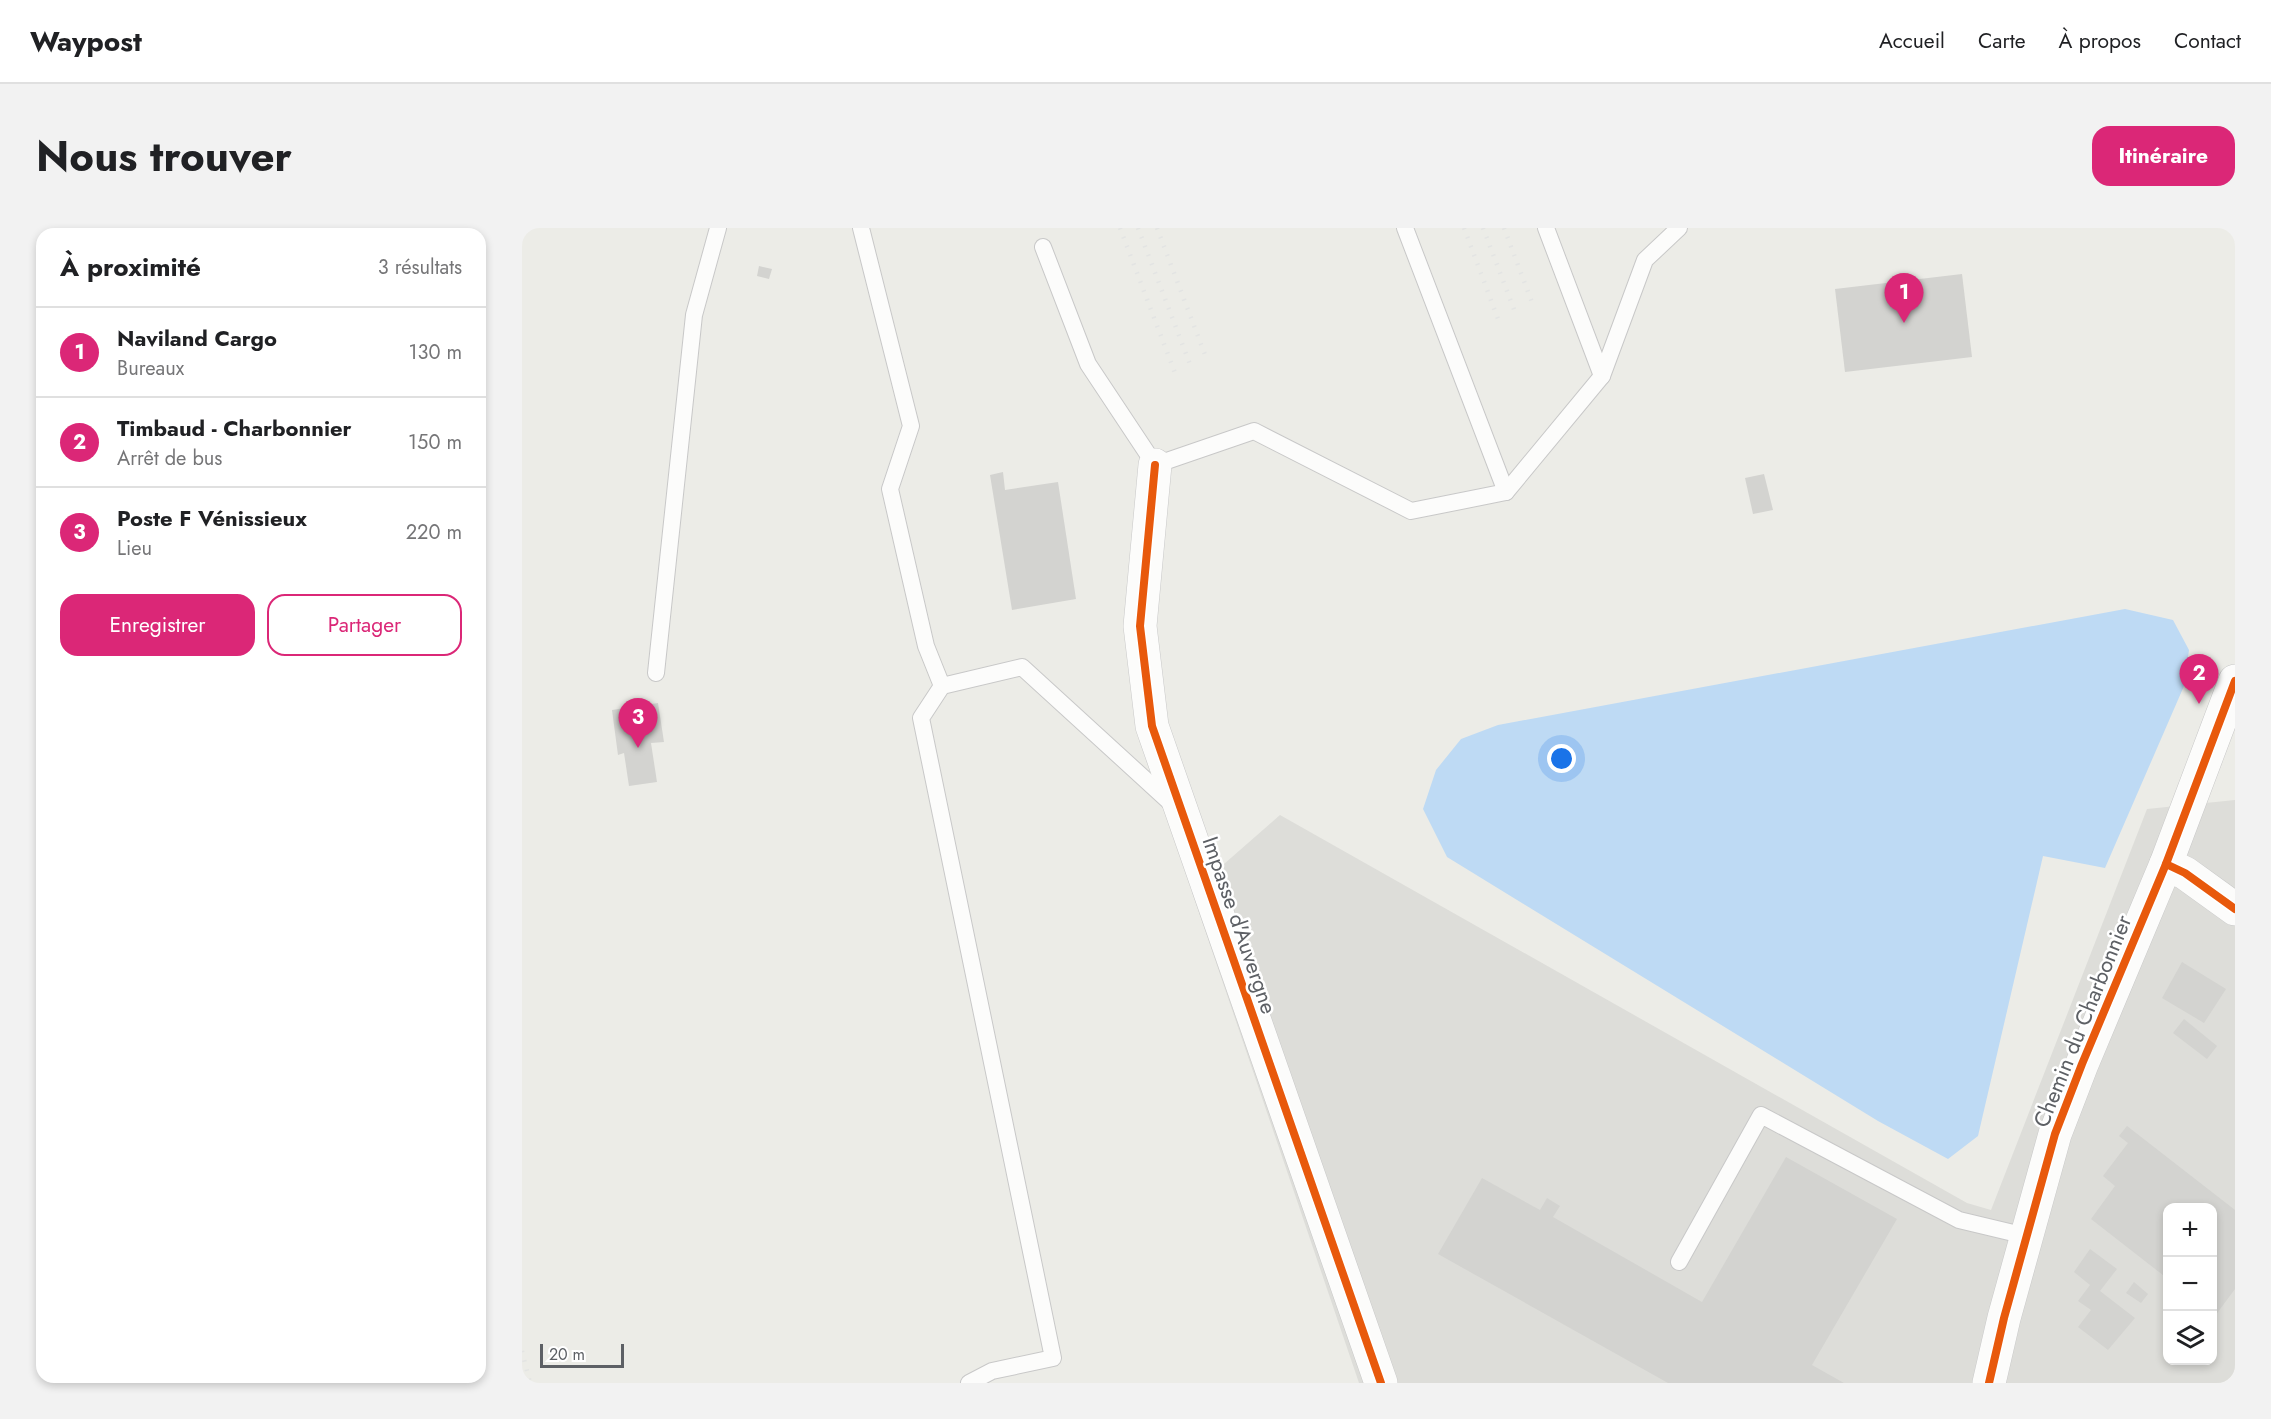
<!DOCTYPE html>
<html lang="fr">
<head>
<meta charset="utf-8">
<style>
	body { margin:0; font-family:Jost,sans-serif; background:#f2f2f2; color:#202124 }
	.controls { position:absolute; right:18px; bottom:18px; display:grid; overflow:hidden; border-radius:12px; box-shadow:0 3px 9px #0003 }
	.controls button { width:54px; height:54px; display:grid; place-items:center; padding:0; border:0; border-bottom:2px solid #e0e0e0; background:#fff; color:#202124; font:30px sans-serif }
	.scale { position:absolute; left:18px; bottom:15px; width:84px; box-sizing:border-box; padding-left:6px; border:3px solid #5d6065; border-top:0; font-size:16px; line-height:21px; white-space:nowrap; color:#5d6065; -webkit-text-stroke:4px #fff; paint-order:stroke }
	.you { position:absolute; left:1040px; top:531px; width:21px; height:21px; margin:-15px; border:4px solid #fff; border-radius:50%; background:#1a73e8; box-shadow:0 0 0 9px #1a73e833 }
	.badge { display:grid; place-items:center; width:39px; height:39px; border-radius:50%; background:#db2777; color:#fff; font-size:20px; font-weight:700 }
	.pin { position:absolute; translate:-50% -50px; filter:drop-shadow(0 2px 3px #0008) }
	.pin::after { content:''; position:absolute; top:32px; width:21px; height:18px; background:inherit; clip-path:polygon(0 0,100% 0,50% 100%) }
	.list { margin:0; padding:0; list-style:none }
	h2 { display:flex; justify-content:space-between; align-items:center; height:78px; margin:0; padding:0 24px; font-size:26px }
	h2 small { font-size:20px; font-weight:400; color:#757577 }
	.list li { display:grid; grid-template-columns:39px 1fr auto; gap:18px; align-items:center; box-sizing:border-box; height:90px; padding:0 24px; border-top:2px solid #e0e0e0 }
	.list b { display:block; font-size:22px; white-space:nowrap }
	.list p { margin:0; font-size:20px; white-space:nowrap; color:#757577 }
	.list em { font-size:20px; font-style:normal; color:#757577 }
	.actions { display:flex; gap:12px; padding:18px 24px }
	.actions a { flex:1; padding:14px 0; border:2px solid #db2777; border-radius:18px; text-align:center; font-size:21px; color:#db2777 }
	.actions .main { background:#db2777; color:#fff }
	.icon { flex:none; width:33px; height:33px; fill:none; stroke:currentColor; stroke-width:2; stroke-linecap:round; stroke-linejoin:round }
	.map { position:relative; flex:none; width:1713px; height:1155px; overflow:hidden; border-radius:18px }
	header { display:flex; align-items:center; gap:36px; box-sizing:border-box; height:84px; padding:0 30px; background:#fff; border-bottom:2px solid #e0e0e0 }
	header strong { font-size:28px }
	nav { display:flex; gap:33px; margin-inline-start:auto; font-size:21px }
	.intro { display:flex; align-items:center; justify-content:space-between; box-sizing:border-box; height:144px; padding:0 36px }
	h1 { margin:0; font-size:42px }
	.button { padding:15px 27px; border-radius:18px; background:#db2777; color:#fff; font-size:21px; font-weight:700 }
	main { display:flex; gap:36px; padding:0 36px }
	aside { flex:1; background:#fff; border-radius:18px; box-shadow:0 3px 9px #0003 }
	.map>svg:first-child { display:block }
	.industrial { fill:#ddddd9; fill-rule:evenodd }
	.water { fill:#bedaf4 }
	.building { fill:#d3d3d0 }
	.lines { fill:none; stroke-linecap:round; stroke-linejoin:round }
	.service-casing { stroke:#c8c8c8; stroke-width:18 }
	.minor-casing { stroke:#c8c8c8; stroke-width:34 }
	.tertiary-casing { stroke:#c8c8c8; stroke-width:34 }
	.service { stroke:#fcfcfb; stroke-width:16 }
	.minor { stroke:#fcfcfb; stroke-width:33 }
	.tertiary { stroke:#fcfcfb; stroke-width:33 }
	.rail { stroke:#e3e4e3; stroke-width:4.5; stroke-dasharray:1.5 8; stroke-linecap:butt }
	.cycleway-casing { stroke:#fff; stroke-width:11 }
	.cycleway { stroke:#e8590c; stroke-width:8 }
	.labels { text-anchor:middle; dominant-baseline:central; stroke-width:5; stroke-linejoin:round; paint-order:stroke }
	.street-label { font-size:22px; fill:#5d6065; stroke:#fff }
</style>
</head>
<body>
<header>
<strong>Waypost</strong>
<nav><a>Accueil</a><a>Carte</a><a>À propos</a><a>Contact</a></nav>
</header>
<div class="intro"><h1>Nous trouver</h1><a class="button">Itinéraire</a></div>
<main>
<aside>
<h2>À proximité<small>3 résultats</small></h2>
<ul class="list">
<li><span class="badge">1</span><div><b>Naviland Cargo</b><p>Bureaux</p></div><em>130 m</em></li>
<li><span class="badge">2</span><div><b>Timbaud - Charbonnier</b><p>Arrêt de bus</p></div><em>150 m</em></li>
<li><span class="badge">3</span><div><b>Poste F Vénissieux</b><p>Lieu</p></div><em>220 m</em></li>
</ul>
<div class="actions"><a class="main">Enregistrer</a><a>Partager</a></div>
</aside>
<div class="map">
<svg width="1713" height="1155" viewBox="0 0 1713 1155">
	<rect width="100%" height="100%" fill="#ecece7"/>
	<path class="industrial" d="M1713,572V1155H837L670,664L758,587L1445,975L1469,982L1625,581ZM1646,980H1690V1132H1646Z"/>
	<path class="water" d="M1603,381L1651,392L1667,422L1662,458L1583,640L1521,628L1456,908L1426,931L1356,893L925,629L901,581L914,542L939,511L976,497Z"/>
	<g class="building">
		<path d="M237,38L250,41L247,51L235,48Z"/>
		<path d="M1440,46L1450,129L1323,144L1313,61Z"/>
		<path d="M481,244L483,262L536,254L554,371L490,382L468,247Z"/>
		<path d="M1242,246L1251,282L1231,286L1223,250Z"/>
		<path d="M136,475L142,514L129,515L135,554L107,558L102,525L96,527L90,482Z"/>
		<path d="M1660,734L1704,761L1682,795L1640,770Z"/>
		<path d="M1662,791L1695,818L1685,831L1651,805Z"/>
		<path d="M1605,898L1713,982V1061L1693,1088L1690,1086V980H1646V1051L1569,991L1593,958L1581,948L1606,915L1597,908Z"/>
		<path d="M1264,929L1375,991L1290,1137L1322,1155H1146L916,1026L960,950L1018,982L1025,970L1038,978L1031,989L1180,1074Z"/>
		<path d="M1568,1021L1595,1041L1578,1063L1613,1090L1586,1122L1556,1099L1569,1082L1556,1073L1568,1057L1552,1044Z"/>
		<path d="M1612,1054L1626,1066L1619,1075L1604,1065Z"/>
	</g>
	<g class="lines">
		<g class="service-casing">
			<g id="service">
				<path d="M339,0L389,198L368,261L404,418L420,458"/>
				<path d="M883,0L984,264"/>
				<path d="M1024,0L1080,148"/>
				<path d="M521,19L566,136L633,237L732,203L889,283L984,264L1080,148L1123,32L1157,0"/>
				<path d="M134,445L172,87L196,0"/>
				<path d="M1157,1034L1239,887L1437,992L1504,1008"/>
				<path d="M447,1155L470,1143L531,1130L399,490L420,458L500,439L650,576"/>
			</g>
		</g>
		<g class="minor-casing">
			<g id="minor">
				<path d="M633,237L618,398L630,498L859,1155"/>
				<path d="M1644,636L1663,645L1713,681"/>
			</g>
		</g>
		<g class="tertiary-casing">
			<path id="tertiary" d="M1467,1155L1482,1090L1533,906L1560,836L1644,636L1713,453"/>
		</g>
		<use href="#service" class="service"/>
		<use href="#minor" class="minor"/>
		<use href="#tertiary" class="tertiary"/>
		<g class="rail">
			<path d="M598,0L653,145"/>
			<path d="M616,0L669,139"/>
			<path d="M635,0L685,132"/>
			<path d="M942,0L976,91"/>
			<path d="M961,0L993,84"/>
			<path d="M982,0L1011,77"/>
			<path d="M0,1123L8,1155"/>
		</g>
		<g class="cycleway-casing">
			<g id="cycleway">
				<path d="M633,237L618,398L630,498L859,1155"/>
				<path d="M1644,636L1663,645L1713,681"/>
				<path d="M1467,1155L1482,1090L1533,906L1560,836L1644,636L1713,453"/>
			</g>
		</g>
		<use href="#cycleway" class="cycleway"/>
	</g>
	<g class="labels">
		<g class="street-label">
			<text transform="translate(718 697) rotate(71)">Impasse d'Auvergne</text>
			<text transform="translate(1560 793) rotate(-68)">Chemin du Charbonnier</text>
		</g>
	</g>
</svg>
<div class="controls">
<button>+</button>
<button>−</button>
<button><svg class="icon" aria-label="layers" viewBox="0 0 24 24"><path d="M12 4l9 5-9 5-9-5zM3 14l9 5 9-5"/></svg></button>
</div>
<div class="scale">20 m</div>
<div class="you"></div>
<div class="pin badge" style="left:1382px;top:95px">1</div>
<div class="pin badge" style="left:1677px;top:476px">2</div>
<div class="pin badge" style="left:116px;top:520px">3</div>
</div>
</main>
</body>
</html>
